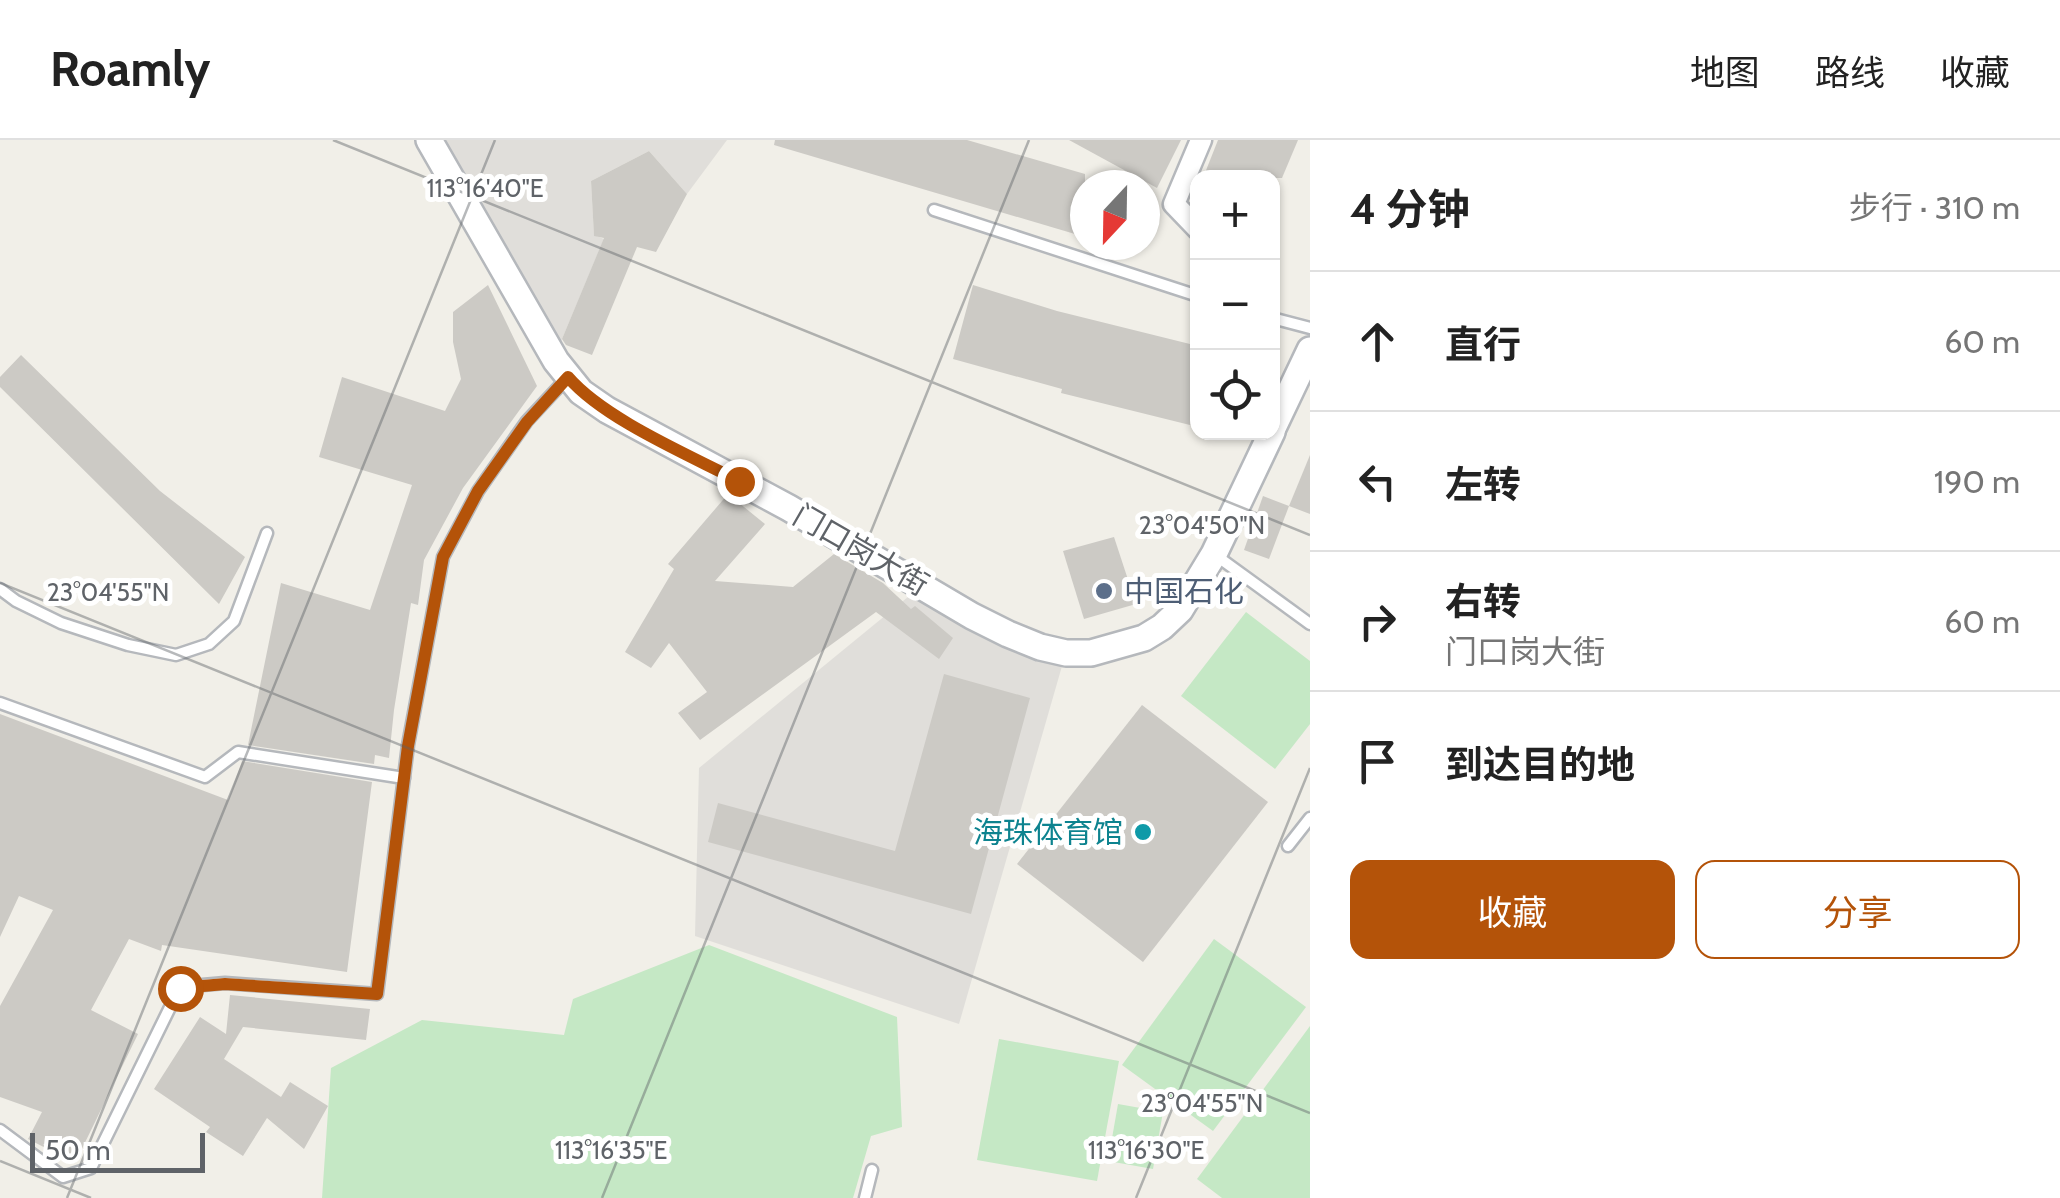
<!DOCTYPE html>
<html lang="zh">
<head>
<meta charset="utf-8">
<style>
	body { margin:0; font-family:Cabin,"Noto Sans SC",sans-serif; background:#f6f6f6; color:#222 }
	.controls { position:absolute; right:30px; top:30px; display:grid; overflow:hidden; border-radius:20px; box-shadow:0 2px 8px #0004 }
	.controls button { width:90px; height:90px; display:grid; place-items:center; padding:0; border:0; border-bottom:2px solid #e0e0e0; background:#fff; color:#222; font:50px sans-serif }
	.compass { position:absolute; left:1070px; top:30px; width:90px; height:90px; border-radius:50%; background:#fff; box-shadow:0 2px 8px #0004; rotate:202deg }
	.scale { position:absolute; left:30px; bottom:25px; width:175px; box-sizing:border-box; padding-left:10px; border:5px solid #5f6368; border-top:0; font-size:28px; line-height:35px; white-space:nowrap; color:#5f6368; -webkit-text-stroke:8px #fff; paint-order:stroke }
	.stop { position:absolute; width:30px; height:30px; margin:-22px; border:8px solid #b45309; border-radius:50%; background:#fff }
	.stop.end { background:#b45309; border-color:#fff; box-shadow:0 2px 10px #0008 }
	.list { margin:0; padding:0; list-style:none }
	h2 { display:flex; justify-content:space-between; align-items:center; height:130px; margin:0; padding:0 40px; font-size:42px }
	h2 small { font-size:32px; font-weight:400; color:#767676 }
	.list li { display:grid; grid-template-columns:65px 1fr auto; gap:30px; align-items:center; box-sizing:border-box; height:140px; padding:0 40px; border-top:2px solid #e0e0e0 }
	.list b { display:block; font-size:38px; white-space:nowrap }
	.list p { margin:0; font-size:32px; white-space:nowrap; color:#767676 }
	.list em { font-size:32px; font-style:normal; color:#767676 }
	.actions { display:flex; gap:20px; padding:30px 40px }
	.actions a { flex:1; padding:22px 0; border:2px solid #b45309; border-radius:20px; text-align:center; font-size:35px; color:#b45309 }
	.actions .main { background:#b45309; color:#fff }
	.icon { flex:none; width:55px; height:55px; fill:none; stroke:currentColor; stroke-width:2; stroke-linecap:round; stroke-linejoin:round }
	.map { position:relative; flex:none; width:1310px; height:1058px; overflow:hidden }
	header { display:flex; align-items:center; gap:60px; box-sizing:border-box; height:140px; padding:0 50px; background:#fff; border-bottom:2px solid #e0e0e0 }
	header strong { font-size:48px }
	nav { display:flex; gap:55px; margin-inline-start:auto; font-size:35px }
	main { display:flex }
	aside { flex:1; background:#fff }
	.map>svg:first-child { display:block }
	.industrial { fill:#e0deda }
	.green { fill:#c5e8c5 }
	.building { fill:#cccac5 }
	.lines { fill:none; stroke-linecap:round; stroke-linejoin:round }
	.service-casing { stroke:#b5b8bc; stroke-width:15 }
	.minor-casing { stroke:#b5b8bc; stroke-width:25 }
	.tertiary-casing { stroke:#b5b8bc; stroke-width:30 }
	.service { stroke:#fff; stroke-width:10 }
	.minor { stroke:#fff; stroke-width:20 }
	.tertiary { stroke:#fff; stroke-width:25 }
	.route { stroke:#b45309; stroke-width:12 }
	.ticks { fill:none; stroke:#5f6368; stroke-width:2.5; stroke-opacity:0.45 }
	.service-dot { fill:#5c6f8a; stroke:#fff; stroke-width:4 }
	.culture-dot { fill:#0f9aa8; stroke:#fff; stroke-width:4 }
	.labels { text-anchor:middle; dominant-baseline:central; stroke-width:10; stroke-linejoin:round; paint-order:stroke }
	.street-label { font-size:30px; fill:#5f6368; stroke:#fff }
	.service-label { font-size:30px; fill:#4e5e75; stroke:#fff; text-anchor:start }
	.culture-label { font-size:30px; fill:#0d838f; stroke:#fff; text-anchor:end }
	.ticks-label { font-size:25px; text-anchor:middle; fill:#5f6368; stroke:#fff; stroke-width:10; stroke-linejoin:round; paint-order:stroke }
</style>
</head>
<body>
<header>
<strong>Roamly</strong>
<nav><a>地图</a><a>路线</a><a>收藏</a></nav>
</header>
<main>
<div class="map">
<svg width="1310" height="1058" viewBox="0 0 1310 1058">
	<rect width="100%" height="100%" fill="#f1efe8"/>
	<g class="industrial">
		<path d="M446,0H727L687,54L649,11L591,41L594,95L604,99L560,204L463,39Z"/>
		<path d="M914,452L1062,526L959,884L695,796L699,628Z"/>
	</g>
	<g class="green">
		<path d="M1246,472L1310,521V584L1275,629L1181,556Z"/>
		<path d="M1214,799L1306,867L1213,991L1122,925Z"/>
		<path d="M709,805L897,877L902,987L871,996L853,1058H322L331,928L422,880L564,895L573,859Z"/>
		<path d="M1310,886V1058H1222L1197,1039Z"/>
		<path d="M999,899L1119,921L1097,1041L977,1020Z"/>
		<path d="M1118,964L1163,972L1153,1029L1108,1021Z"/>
	</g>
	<g class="building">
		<path d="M775,0H967L1085,34V97L774,5Z"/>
		<path d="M1069,0H1181L1157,48Z"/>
		<path d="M1218,0H1298L1282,38H1203Z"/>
		<path d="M649,11L687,54L656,112L637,107L592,215L566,205L562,199L604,98L594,96L591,41Z"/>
		<path d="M488,145L537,246L463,348L424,420L418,465L411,463L394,570L389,618L375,615L374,624L248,605L281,443L370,470L412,345L319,317L342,237L445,271L461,239L453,202V172Z"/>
		<path d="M973,145L1057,171L1198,206V287L1061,253L1062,249L953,219Z"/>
		<path d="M21,215L160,351L245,417L219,464L0,247V237Z"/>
		<path d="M1310,315V374L1289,366Z"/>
		<path d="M728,354L765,384L715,441L793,447L834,414L883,443L911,469L915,466L953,498L939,519L876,472L700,600L678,573L707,552L669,503L651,528L625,512L674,429L668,424Z"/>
		<path d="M1263,356L1289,366L1269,419L1244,410Z"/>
		<path d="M1114,397L1136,464L1084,479L1063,411Z"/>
		<path d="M944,534L1030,558L971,774L708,702L718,663L895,711Z"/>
		<path d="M1142,565L1268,662L1143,822L1017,724Z"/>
		<path d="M0,574L228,660L242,621L372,642L347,832L162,805L161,811L129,799L91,870L138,894L75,1023L28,999L42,972L0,957V866L53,770L19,756L0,797Z"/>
		<path d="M230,855L370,869L366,900L243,887L224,919L281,957L290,942L328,966L304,1009L267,978L243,1016L206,992L210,987L154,949L200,877L226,894Z"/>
	</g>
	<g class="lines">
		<g class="service-casing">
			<g id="service">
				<path d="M934,70L1198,156"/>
				<path d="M1272,178L1310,188"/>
				<path d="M1214,414L1310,484"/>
				<path d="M0,449L16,461L61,483L128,505L176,515L209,504L234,481L267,393"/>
				<path d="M0,563L205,637L238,612L404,638"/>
				<path d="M1288,706L1310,678"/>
				<path d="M0,990L63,1037L91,1028L180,847L225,843L377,854L408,605L443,417L478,351L527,281L567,238"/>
				<path d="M865,1058L872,1030"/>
			</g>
		</g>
		<g class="minor-casing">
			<path id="minor" d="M1198,89L1174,64L1201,0"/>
		</g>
		<g class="tertiary-casing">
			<g id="tertiary">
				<path d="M429,0L556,221L581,252L607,270L789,368L972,476L1008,494L1040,507L1066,513H1091L1144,498L1162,487L1180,470L1214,414L1272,292"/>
				<path d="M1272,290L1310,210"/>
			</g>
		</g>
		<use href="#service" class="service"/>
		<use href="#minor" class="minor"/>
		<use href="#tertiary" class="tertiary"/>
	</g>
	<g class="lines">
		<path class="route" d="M180,848L225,844L377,854L408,606L443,417L478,351L527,282L568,237C604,279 689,315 739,341"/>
	</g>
	<path class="ticks" d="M333,0L1310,395M0,443L1310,973M0,1021L91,1058M67,1058L495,0M602,1058L1029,0M1136,1058L1310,628"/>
	<circle class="service-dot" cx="1104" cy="451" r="10"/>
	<circle class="culture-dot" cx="1143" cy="692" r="10"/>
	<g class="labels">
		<g class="street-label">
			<text transform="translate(861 410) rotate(30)">门口岗大街</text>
		</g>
		<g class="service-label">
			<text x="1124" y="451">中国石化</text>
		</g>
		<g class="culture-label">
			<text x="1123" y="692">海珠体育馆</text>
		</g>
	</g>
	<g class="ticks-label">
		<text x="485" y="57">113°16'40"E</text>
		<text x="1202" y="394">23°04'50"N</text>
		<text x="108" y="461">23°04'55"N</text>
		<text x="1202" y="972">23°04'55"N</text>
		<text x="611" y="1019">113°16'35"E</text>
		<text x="1146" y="1019">113°16'30"E</text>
	</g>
</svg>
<div class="controls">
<button>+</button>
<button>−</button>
<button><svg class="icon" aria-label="locate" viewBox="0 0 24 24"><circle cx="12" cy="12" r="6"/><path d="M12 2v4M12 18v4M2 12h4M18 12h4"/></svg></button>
</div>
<svg class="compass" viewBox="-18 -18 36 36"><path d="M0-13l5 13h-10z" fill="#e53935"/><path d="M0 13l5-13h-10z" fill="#767676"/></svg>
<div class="scale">50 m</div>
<div class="stop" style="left:180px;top:848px"></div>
<div class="stop end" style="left:739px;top:341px"></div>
</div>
<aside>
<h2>4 分钟<small>步行 · 310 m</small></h2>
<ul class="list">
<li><svg class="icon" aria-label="ahead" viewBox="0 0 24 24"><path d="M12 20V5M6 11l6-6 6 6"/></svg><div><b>直行</b></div><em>60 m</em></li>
<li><svg class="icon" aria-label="left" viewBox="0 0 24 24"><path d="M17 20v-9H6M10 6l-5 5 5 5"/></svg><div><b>左转</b></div><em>190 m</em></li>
<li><svg class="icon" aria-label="right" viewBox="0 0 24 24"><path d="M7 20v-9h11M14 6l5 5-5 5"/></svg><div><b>右转</b><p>门口岗大街</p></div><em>60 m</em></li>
<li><svg class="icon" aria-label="arrive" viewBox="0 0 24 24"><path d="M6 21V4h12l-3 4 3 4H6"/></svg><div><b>到达目的地</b></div></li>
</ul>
<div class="actions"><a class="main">收藏</a><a>分享</a></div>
</aside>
</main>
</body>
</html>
